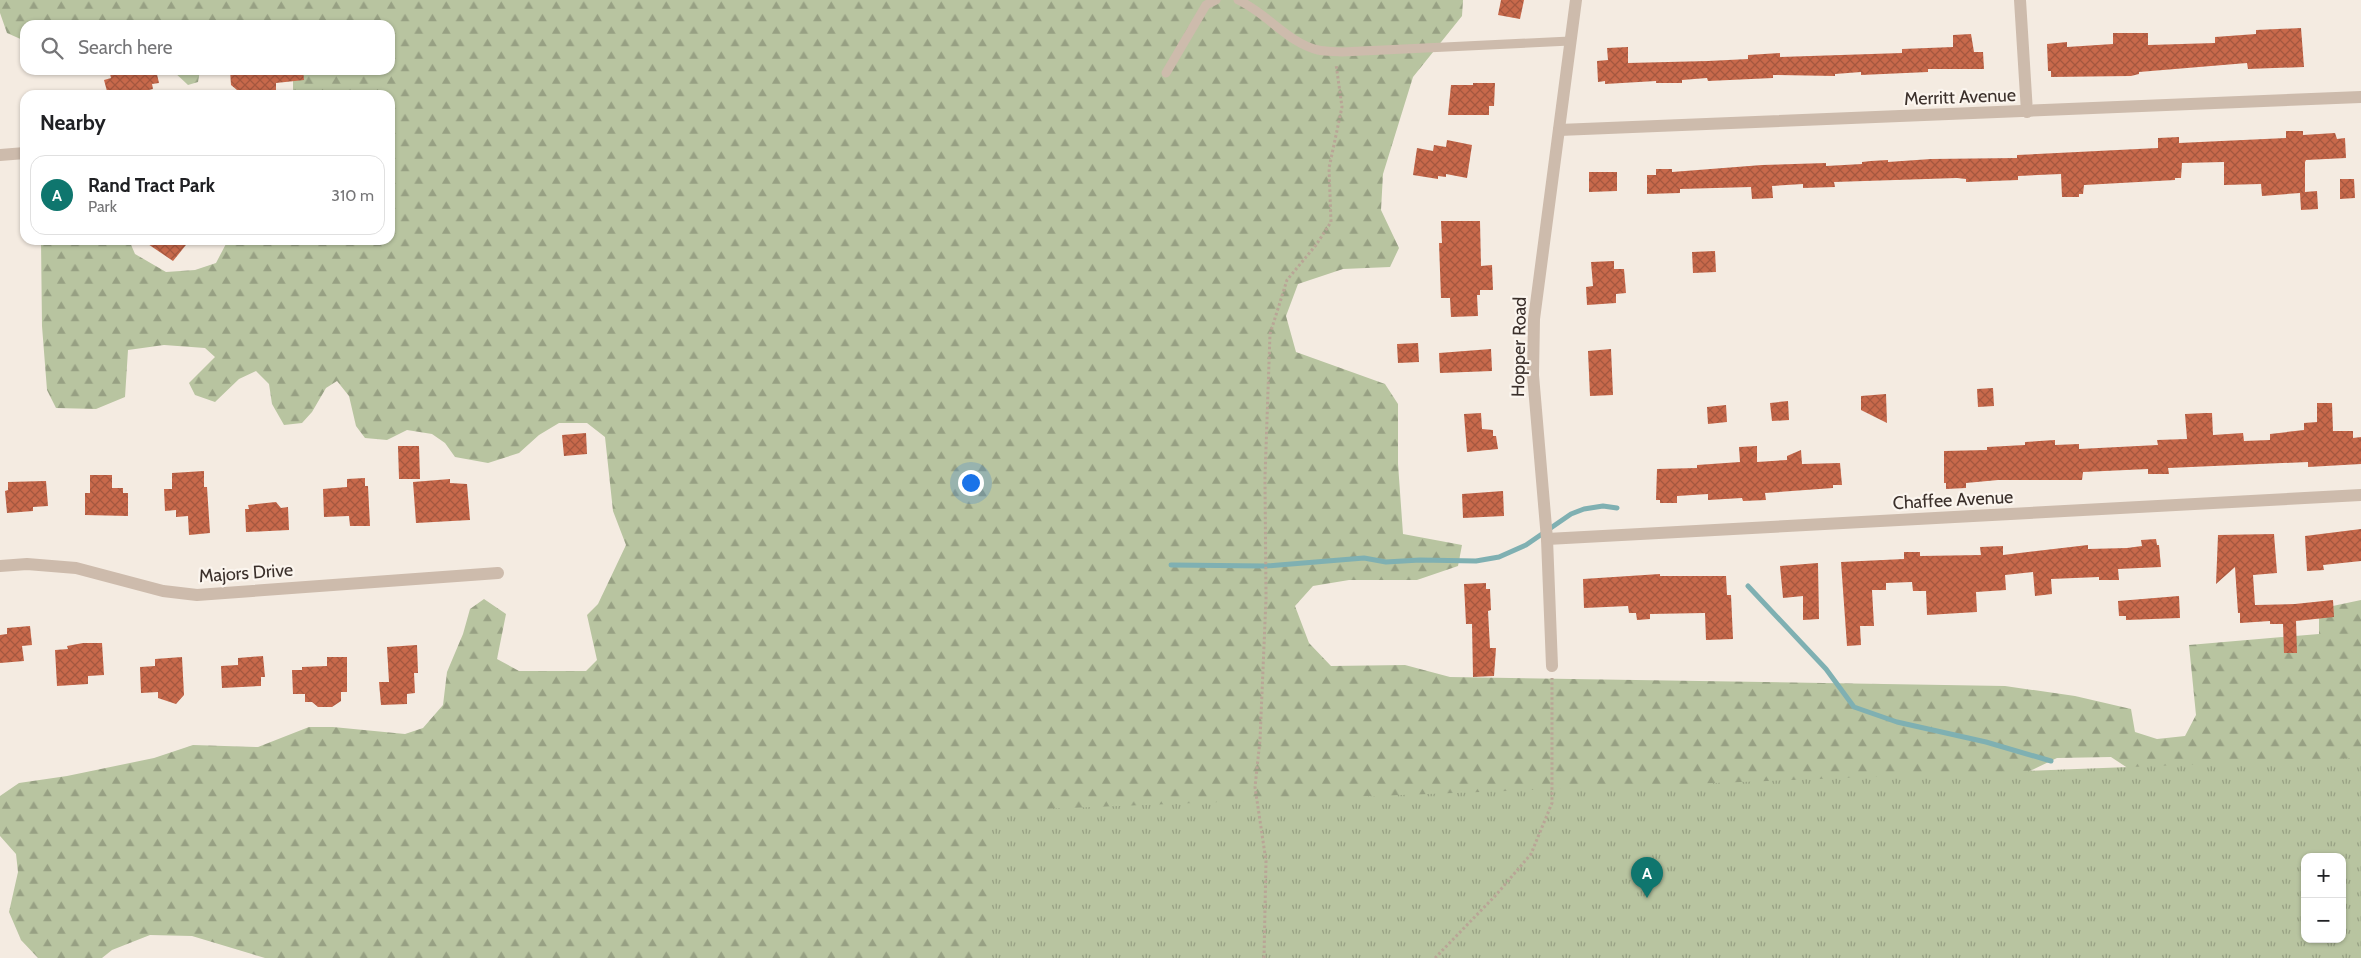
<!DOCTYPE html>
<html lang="en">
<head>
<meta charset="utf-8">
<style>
	body { margin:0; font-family:Cabin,sans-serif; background:#f2f2f2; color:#202124 }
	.controls { position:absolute; right:15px; bottom:15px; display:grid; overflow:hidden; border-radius:10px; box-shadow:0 1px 4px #0004 }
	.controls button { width:45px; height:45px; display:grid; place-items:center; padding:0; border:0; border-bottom:1px solid #e0e0e0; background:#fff; color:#202124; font:25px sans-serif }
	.you { position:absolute; left:970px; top:482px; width:18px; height:18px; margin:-12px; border:4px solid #fff; border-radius:50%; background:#1a73e8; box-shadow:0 0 0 8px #1a73e833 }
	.badge { display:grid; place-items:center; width:32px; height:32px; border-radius:50%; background:#0f766e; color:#fff; font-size:16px; font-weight:700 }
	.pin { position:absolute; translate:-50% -41px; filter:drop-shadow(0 1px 2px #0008) }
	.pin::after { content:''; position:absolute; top:26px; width:18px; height:15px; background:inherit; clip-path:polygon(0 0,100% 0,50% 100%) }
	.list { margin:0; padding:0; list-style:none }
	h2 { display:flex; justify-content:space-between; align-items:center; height:65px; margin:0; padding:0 20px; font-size:21px }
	h2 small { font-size:16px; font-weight:400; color:#757577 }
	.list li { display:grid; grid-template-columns:32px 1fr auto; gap:15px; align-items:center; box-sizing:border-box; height:80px; margin:0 10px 10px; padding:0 10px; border:1px solid #e0e0e0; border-radius:15px }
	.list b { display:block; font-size:19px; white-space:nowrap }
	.list p { margin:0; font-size:16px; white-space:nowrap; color:#757577 }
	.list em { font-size:16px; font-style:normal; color:#757577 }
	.icon { flex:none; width:28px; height:28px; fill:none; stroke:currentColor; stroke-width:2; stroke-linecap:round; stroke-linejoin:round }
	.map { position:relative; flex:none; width:2361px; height:958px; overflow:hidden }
	.search { position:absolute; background:#fff; box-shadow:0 1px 4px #0004; left:20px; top:20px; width:375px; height:55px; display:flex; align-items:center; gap:12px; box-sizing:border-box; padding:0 18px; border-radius:15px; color:#757577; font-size:19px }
	.panel { position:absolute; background:#fff; box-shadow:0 1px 4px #0004; left:20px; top:90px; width:375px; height:155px; border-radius:15px }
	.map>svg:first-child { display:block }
	.forest { fill:url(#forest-firs) }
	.park { fill:url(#park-tufts); fill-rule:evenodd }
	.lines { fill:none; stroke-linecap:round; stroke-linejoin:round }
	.stream { stroke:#7fb0b2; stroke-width:5 }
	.building { fill:url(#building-cross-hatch) }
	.path { stroke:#b9a596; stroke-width:3; stroke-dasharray:2.5 2.5; stroke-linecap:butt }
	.service { stroke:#cdbbac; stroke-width:9 }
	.minor { stroke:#cdbbac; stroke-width:12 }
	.labels { text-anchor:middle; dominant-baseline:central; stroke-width:4.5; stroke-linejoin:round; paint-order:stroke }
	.street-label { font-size:18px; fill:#3b302b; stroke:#fbf5ee }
</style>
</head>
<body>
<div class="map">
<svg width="2361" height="958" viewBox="0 0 2361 958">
	<defs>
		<pattern id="forest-firs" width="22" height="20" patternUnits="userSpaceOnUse" patternTransform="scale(1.25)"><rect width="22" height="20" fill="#b8c4a0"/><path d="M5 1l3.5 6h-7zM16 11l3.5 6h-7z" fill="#97a083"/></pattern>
		<pattern id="park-tufts" width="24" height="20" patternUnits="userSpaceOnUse" patternTransform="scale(1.25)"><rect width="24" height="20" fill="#b8c4a0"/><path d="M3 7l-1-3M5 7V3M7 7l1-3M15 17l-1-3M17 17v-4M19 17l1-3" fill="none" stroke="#97a083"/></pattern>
		<pattern id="building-cross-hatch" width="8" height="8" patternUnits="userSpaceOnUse" patternTransform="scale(1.25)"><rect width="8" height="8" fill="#c8694b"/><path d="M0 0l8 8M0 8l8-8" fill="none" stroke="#a4573f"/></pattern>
	</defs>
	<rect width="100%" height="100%" fill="#f4ebe1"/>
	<g class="forest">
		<path d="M0,0H1463L1462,16L1413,77L1383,174L1381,210L1399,248L1390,267L1343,269L1298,284L1286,316L1296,352L1385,384L1398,404V464L1403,534L1462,545L1458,566L1417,580H1349L1313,586L1295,606L1309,643L1331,666L1405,665L1450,677L2005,686L2075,696L2131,709L2135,732L2157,739L2185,736L2196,715L2189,645L2319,634V615L2328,607L2361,600V792L2158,788L2111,757L2057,758L1992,789L1936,958H265L192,936L150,935L112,950L102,958H38L21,940L9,912L18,872L16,854L0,836V796L19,783L67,776L154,758L193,745L258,747L309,727H333L405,734L423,728L443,705L447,672L463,634L470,609L484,599L506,614L497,659L519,671H586L597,660L587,615L598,604L626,545L613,511L605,437L587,423H559L539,435L519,453L488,463L455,457L445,443L432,434L407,430L387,440L365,438L356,426L349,396L337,381L326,388L312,412L302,423L284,425L272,404L269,384L256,371L239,379L215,402L195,395L189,383L215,357L205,348L164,345L128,350L125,397L96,409L56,408L47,390L42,326L41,240H129L135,254L166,272L195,270L216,263L228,240H390V95H293V70H390V25H25V41L7,33L0,13Z"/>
		<path d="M172,70H200L198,82L188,85Z"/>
	</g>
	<path class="park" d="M2361,758V958H992L987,811ZM2305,857H2342V939H2305Z"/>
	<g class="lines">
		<g class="stream">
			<path d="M1171,565L1266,566L1364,558L1386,562L1420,560L1476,561L1499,557L1526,545L1571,514L1584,509L1603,506L1617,508"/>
			<path d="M1748,586L1826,669L1854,707L1897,722L1986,742L2051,761"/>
		</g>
	</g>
	<g class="building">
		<path d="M1501,0H1524L1520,19L1498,15Z"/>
		<path d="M2301,28L2304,67L2248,69L2247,63L2139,72V74L2131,76L2051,77V71H2048L2047,44L2067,42V47L2113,44V33H2148V45L2215,43V37L2256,34V30Z"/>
		<path d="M1971,34L1974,52H1983L1984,69H1928V72L1861,75V72L1835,74V76L1773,75V78L1708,81L1707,78L1682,80V83H1656V81L1605,84V81L1598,82L1597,61L1608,60L1607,48L1628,47V63L1708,61L1748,59V55L1780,53V57L1902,53V49L1953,47V35Z"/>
		<path d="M109,70H156L159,83L152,84L153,89L127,95H108L104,80L111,78Z"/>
		<path d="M230,70H303L304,80L276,83V93L243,95L231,85Z"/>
		<path d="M1473,83H1495L1494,106H1489V115H1448L1451,85H1473Z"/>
		<path d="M2286,131H2303V135L2335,133L2337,139L2345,138L2346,158L2306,160L2305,162V192L2317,191L2318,209L2301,210L2300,193L2262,196L2261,184L2224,185V162L2182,163L2181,178H2175V180L2084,185L2083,194H2079V197H2062L2061,174L2018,176V180L1966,182V179L1957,178L1834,182L1835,187L1803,188V184L1772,186L1773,198L1752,199L1751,187L1680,189V193L1647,194V175H1656V169H1672V172L1762,165L1826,163V166L1862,164V162L1871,161L1888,160V162L1931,159L2017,158V155L2158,148V138L2179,137V143L2286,138Z"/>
		<path d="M1447,140L1472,145L1467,178L1446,174V177L1438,176V179L1413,175L1417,148L1433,151L1434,145L1446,147Z"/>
		<path d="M1589,172H1617V191L1589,192Z"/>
		<path d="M2340,179H2354L2355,198L2340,199Z"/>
		<path d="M1441,221H1480L1481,266L1492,265L1493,290H1480V295H1477L1478,316L1451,317L1450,298H1441L1439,243H1442Z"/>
		<path d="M142,240H190L173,261Z"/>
		<path d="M1715,251L1716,272L1693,273L1692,252Z"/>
		<path d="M1614,261V269H1624L1626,293L1616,294V303L1587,305L1586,287L1593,286L1591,262Z"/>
		<path d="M1418,343L1419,362L1398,363L1397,344Z"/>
		<path d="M1491,349L1492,371L1440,373L1439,353Z"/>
		<path d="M1611,349L1613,395L1590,396L1588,351Z"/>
		<path d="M1993,388L1994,406L1978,407L1977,389Z"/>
		<path d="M1886,394L1887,423L1861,410V396Z"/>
		<path d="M1788,401L1789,420L1772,421L1770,403Z"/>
		<path d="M2317,403H2332L2333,431H2353V438L2361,437V464L2308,467V462L2168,468L2169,474H2148V469L2083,472L2082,480H1998L1966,483V488L1946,489V483H1944V451L1987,450V447L2025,445V442L2055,440V445L2079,444V449L2158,445L2157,440L2187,439L2185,414L2206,413H2212L2213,435L2243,433L2244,441L2270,440V434L2304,430V423L2317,422Z"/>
		<path d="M1726,405L1727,422L1708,424L1707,407Z"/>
		<path d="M1481,413L1482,429L1493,430V436H1496L1498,449L1467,452L1464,414Z"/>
		<path d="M586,433L587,454L564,456L562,435Z"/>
		<path d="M398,446H419L420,479H399Z"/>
		<path d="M1757,446V462L1787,460V456L1801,450L1802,464L1840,463L1842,485H1833V488L1765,493L1766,500L1743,501L1742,498L1708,500V494L1677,496V503H1660V500H1656L1657,469L1697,468V465L1740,462L1739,447Z"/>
		<path d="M204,471V487H207L210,533L189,535L188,516L176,517V510L165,511L164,489H172V473Z"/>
		<path d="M90,475H112V488H123V493H128V516L85,515V493H90Z"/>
		<path d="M365,478V486H368L370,526H350L349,516L324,517L323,489L347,487V479Z"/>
		<path d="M450,479V483L467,484L470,520L416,523L413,482Z"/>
		<path d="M46,481L48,506L33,507V511L7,513L5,491L8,490V482Z"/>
		<path d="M1503,491L1504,516L1463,518L1462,494Z"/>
		<path d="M276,502L281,508L288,507L289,530L246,532L245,509H249L248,505Z"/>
		<path d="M2361,529V561L2323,565L2324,570L2307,571L2305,536Z"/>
		<path d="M2274,534L2277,573L2253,575L2255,605L2295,604L2333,600L2334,617L2296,621L2297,653H2284L2283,624H2270V621L2240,623V613H2238L2235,567L2216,584L2218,535Z"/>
		<path d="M2156,539L2157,545H2159L2161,567L2118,569L2119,580H2099V577L2051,579L2052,594L2035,596L2033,572L2005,575L2006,590L1976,592L1977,612L1927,615L1926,591H1913L1912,582L1886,583V590H1872L1874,626H1860L1861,645L1847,646L1841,562L1904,559V552H1920V556L1981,555L1980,547L2003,546V555L2088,545V549L2127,548L2142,546L2141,540Z"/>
		<path d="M1818,563L1819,619L1803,620V596L1783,598L1780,566Z"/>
		<path d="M1660,574V576H1726L1727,595H1731L1733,639L1706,640L1705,613L1650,614V619L1637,620L1636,613H1629L1628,606L1584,608L1583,579Z"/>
		<path d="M1486,583V589H1490L1491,610L1488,611L1490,648H1496L1494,676L1473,677L1472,624H1466L1464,584Z"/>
		<path d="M2179,596L2180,618L2126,620V616H2119L2118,601Z"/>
		<path d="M30,626L32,645L22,646L24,661L0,663V635L7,634V628Z"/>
		<path d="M83,643H102L104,675L88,676V684L57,686L55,650L68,649L67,646Z"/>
		<path d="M417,645L418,673H414L415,693L407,694V704L381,705L379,682H389L387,647Z"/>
		<path d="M263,656L265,677H261V686L222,688L221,666L238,665V658Z"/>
		<path d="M182,657L184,695L176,704L158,698V692L141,693L140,667L155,666V659Z"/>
		<path d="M327,657H347V692H341V701L332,707H318L312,702H305V694H293L292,670H302V667L327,666Z"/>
	</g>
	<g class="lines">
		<g class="path">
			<path d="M1264,958L1266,861L1255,787L1260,740L1266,599L1265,477L1270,334L1287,280L1316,245L1331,222L1329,168L1342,107L1336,64"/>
			<path d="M1435,958L1496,895L1531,854L1552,803V678"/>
		</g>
		<g class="service">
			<path d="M1238,0C1267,13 1288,43 1318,50C1326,52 1335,51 1342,52L1570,41"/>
			<path d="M1166,73L1206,5L1216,0"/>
		</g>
		<g class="minor">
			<path d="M2020,0L2027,112"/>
			<path d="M1559,130L2361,97"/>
			<path d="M0,155L25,153"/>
			<path d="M1547,539L2361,495"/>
			<path d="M0,566L27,564L76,568L163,591L197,595L498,573"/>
			<path d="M1552,666L1547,539L1533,375L1534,319L1576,0"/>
		</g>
	</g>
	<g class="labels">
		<g class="street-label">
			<text transform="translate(1960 97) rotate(-2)">Merritt Avenue</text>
			<text transform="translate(1519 347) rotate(-89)">Hopper Road</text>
			<text transform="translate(1953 500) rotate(-3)">Chaffee Avenue</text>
			<text transform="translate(246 573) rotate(-4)">Majors Drive</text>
		</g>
	</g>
</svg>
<div class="controls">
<button>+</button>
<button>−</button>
</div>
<div class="you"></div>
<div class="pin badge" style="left:1647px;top:898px">A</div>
<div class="search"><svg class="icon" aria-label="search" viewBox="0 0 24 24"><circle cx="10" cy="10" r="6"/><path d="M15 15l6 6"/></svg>Search here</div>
<section class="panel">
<h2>Nearby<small></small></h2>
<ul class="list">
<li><span class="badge">A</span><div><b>Rand Tract Park</b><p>Park</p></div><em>310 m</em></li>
</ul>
</section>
</div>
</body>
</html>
